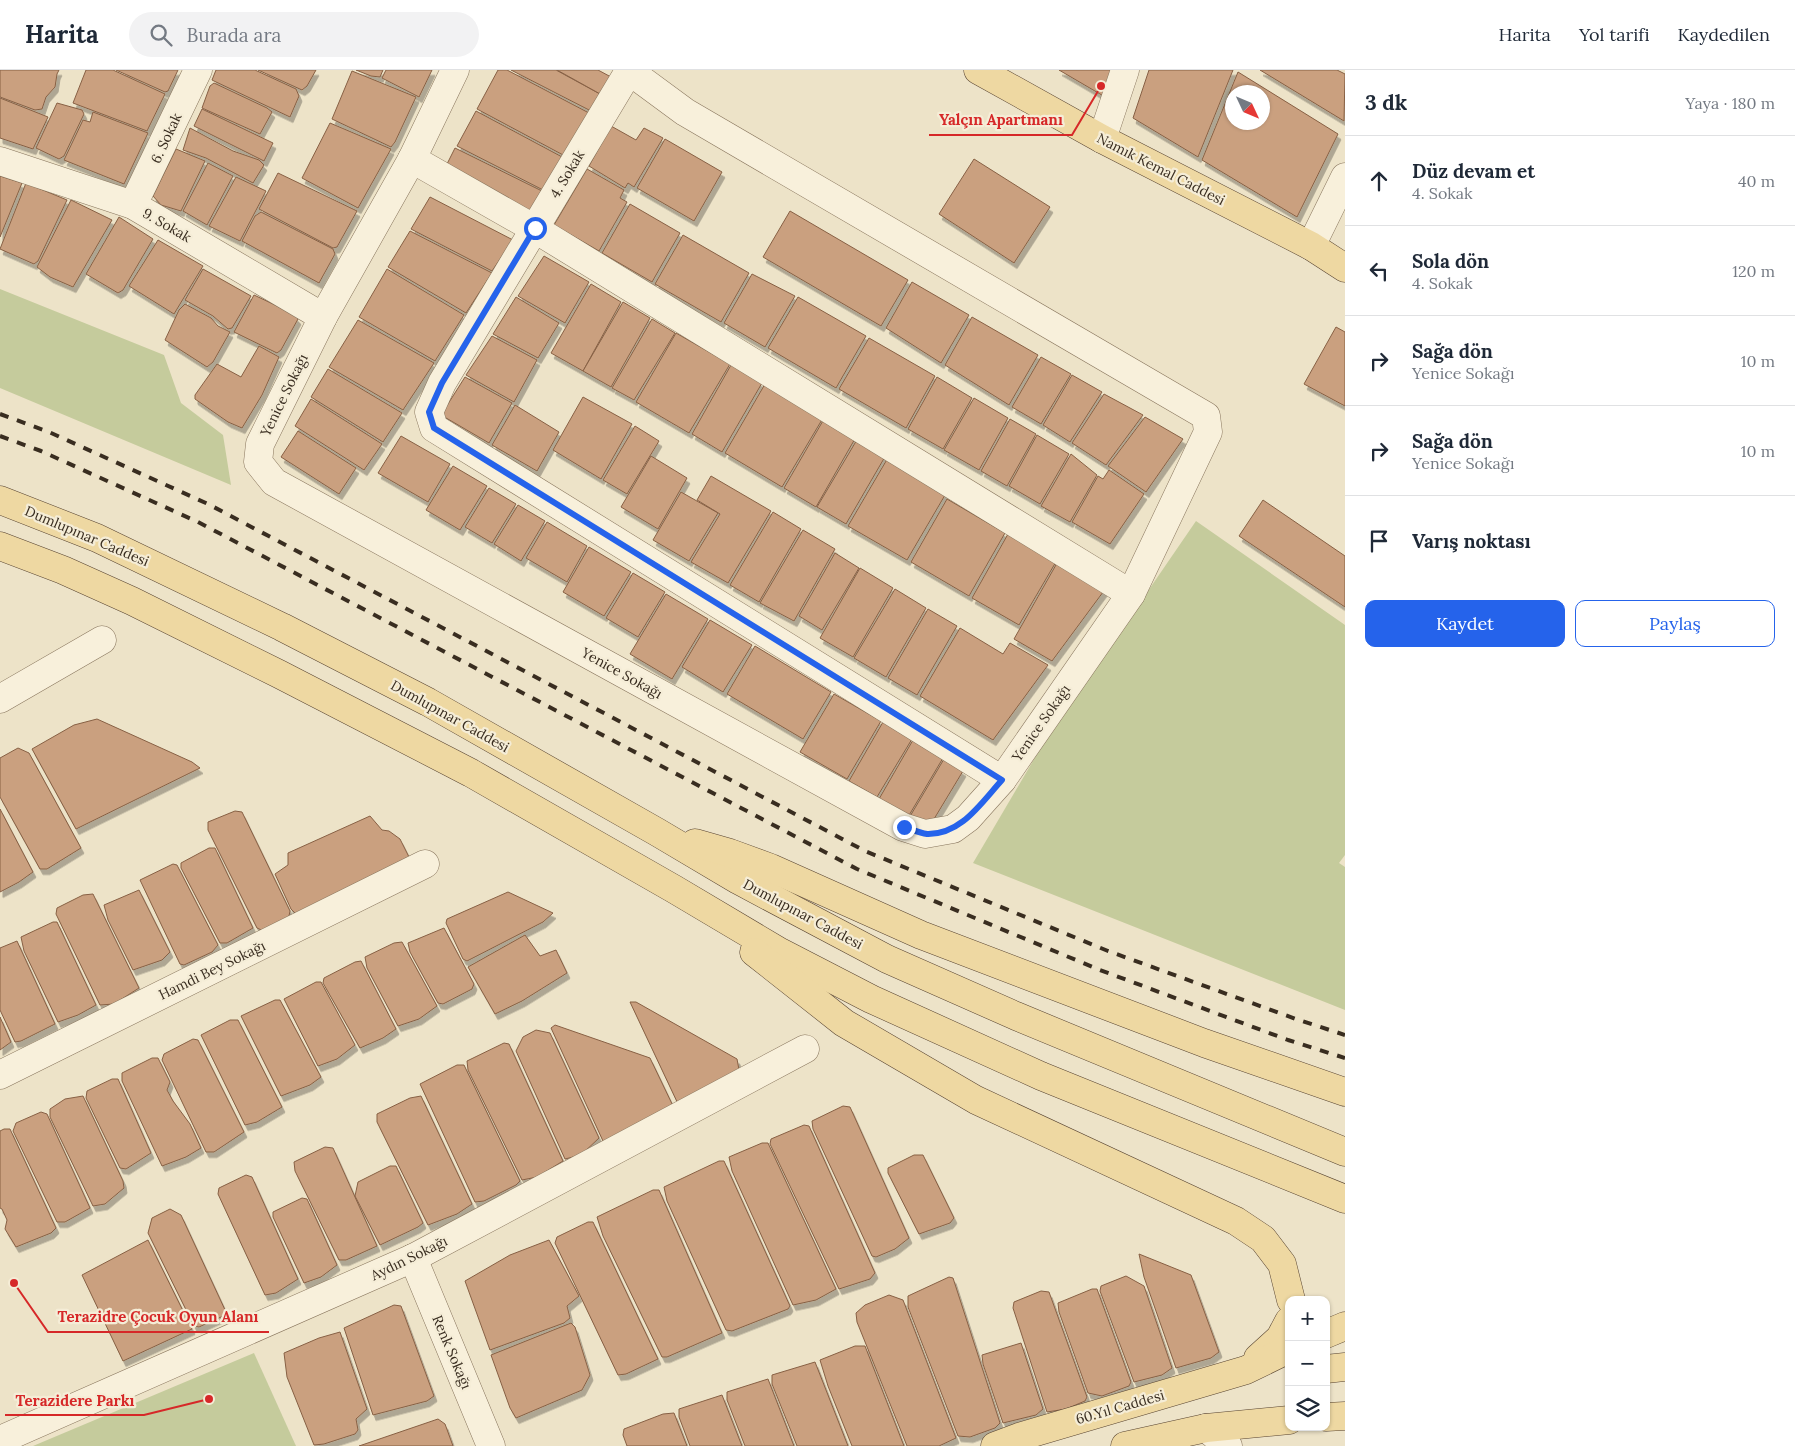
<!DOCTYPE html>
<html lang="tr">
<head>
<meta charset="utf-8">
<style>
	body { margin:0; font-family:Lora,serif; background:#f2f2f3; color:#1f2937 }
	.controls { position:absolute; right:15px; bottom:15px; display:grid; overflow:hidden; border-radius:10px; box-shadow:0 1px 4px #0004 }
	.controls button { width:45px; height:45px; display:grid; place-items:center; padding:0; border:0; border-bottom:1px solid #e0e1e3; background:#fff; color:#1f2937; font:25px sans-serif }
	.compass { position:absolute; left:1225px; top:15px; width:45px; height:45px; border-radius:50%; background:#fff; box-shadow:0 1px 4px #0004; rotate:134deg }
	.stop { position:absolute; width:15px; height:15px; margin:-11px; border:4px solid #2563eb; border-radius:50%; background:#fff }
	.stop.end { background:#2563eb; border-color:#fff; box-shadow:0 1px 5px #0008 }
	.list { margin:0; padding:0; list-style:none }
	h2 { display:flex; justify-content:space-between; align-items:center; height:65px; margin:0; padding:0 20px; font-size:21px }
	h2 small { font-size:16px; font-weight:400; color:#747a83 }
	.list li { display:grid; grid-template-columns:32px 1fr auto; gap:15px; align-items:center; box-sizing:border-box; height:90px; padding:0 20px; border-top:1px solid #e0e1e3 }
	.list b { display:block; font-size:19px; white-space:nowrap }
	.list p { margin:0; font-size:16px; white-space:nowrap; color:#747a83 }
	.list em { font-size:16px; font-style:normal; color:#747a83 }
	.actions { display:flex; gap:10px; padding:15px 20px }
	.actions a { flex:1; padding:11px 0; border:1px solid #2563eb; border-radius:10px; text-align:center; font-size:18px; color:#2563eb }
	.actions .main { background:#2563eb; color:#fff }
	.icon { flex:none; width:28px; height:28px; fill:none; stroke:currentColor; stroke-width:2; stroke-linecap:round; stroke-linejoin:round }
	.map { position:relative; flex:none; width:1345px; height:1376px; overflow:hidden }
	header { display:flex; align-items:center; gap:30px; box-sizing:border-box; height:70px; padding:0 25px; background:#fff; border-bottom:1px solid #e0e1e3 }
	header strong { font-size:24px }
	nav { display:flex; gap:28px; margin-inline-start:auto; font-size:18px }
	.search { width:350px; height:45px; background:#f2f2f3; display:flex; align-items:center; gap:12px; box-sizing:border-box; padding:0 18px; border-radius:28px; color:#747a83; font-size:19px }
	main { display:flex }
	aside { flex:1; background:#fff }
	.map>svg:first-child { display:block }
	.green { fill:#c5cb9c }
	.building { fill:#caa07f; stroke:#876044; fill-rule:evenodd; filter:url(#shadow) }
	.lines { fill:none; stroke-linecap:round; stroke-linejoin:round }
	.minor-casing { stroke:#88755d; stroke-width:29 }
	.major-casing { stroke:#574331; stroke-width:29 }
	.minor { stroke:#f8f0db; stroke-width:28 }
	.major { stroke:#eed8a2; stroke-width:28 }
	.rail { stroke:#392d20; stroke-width:4; stroke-dasharray:9 9; stroke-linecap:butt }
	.route { stroke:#2563eb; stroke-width:6 }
	.labels { text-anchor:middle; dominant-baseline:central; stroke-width:4.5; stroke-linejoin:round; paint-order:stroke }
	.street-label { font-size:14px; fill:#392d20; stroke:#f5edd7 }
	.leader { fill:none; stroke:#d62828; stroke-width:2 }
	.callout-dot { fill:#d62828; stroke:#f5edd7; stroke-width:2 }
	.callout-label { font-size:15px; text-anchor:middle; font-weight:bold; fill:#d62828; stroke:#f5edd7; stroke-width:4.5; stroke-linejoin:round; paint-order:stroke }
</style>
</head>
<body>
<header>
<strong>Harita</strong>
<div class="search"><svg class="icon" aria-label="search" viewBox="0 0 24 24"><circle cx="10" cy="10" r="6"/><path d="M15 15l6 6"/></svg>Burada ara</div>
<nav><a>Harita</a><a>Yol tarifi</a><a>Kaydedilen</a></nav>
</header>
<main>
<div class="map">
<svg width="1345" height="1376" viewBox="0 0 1345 1376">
	<defs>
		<filter id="shadow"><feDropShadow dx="3" dy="5.5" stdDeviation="0" flood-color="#0004"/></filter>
	</defs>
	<rect width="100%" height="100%" fill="#ede3c8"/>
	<g class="green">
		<path d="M0,219L164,285L181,333L223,365L231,415L0,318Z"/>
		<path d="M1196,451L1345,555V785L1339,793L1345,797V940L973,793L1043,674Z"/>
		<path d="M254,1283L296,1376H33Z"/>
	</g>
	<g class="building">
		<path d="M0,0H59L57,4L55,17L46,27L42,39L35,40L0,27Z"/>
		<path d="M86,0H113L165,24L147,61L73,33Z"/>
		<path d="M116,0H178L168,21L165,22Z"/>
		<path d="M216,0H255L296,19L299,26L290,47L214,11L212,10Z"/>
		<path d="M258,0H316L307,16L302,20Z"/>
		<path d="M356,0H383L380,7L371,6Z"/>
		<path d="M386,0H432L419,27L382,8Z"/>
		<path d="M498,0H507L589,43L565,86L477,39Z"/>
		<path d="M511,0H556L600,24L591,41Z"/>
		<path d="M557,0H598L611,7L602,25Z"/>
		<path d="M1059,0H1122L1112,31Z"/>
		<path d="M1149,0H1233L1198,87L1133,48Z"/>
		<path d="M1260,0H1337L1345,4L1344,51Z"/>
		<path d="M352,1L416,27L395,72L391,77L332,49Z"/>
		<path d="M1238,2L1338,64L1297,147L1202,90ZM1232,22H1262V52H1232Z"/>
		<path d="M214,13L267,38L272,42L260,64L202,38L210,16Z"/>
		<path d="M0,28L48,47L33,79L0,68Z"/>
		<path d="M57,33L82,40L84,44L64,86L59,89L36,78Z"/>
		<path d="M202,39L273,73L264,91L194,56Z"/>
		<path d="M476,41L564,88L545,121L457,76Z"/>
		<path d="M93,42L148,63L124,114L64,90L83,50L90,52Z"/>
		<path d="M330,53L391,79L358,138L302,108Z"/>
		<path d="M611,56L636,70L644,58L663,68L634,117L628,113L625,118L589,96Z"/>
		<path d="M190,58L233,81L259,90L264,95L253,113L206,88L183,80Z"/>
		<path d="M665,69L722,102L694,151L637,118Z"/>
		<path d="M455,78L544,122L532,143L445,98Z"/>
		<path d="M176,79L205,91L181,141L161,135L153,126Z"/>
		<path d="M974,89L1050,137L1014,193L939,144Z"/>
		<path d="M208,93L233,106L207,155L183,141Z"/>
		<path d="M587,99L624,120L620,128L627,132L599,181L554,155Z"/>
		<path d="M278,103L357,141L337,177L333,178L259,139Z"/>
		<path d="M0,106L22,113L0,167Z"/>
		<path d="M236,107L266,121L240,171L209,156Z"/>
		<path d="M26,113L67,130L38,191L34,194L0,179Z"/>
		<path d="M430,127L513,170L492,201L411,159Z"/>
		<path d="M71,130L112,150L73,217L50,207L37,197Z"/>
		<path d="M630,134L680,163L652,212L602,183Z"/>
		<path d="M790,141L908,210L881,256L763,187Z"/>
		<path d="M261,142L333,179L335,184L319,213L242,171L255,146Z"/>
		<path d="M119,147L153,169L123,220L118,223L86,204Z"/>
		<path d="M410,161L492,203L466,243L388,197Z"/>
		<path d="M683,165L749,203L721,252L655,214Z"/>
		<path d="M158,170L203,196L174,244L129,216Z"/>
		<path d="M544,186L589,212L565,253L518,226Z"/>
		<path d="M203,199L251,226L232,258L228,259L213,246L185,230Z"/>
		<path d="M387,199L464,245L435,291L359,247Z"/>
		<path d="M752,204L795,226L765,277L724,253Z"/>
		<path d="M912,212L969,245L941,293L886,258Z"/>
		<path d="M591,214L621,232L583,301L551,283Z"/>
		<path d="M254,225L292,243L298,249L281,280L277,283L234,262Z"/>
		<path d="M516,227L559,253L538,288L493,264Z"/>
		<path d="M798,227L866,266L836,318L768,278Z"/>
		<path d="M623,232L650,248L611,317L583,301Z"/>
		<path d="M185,234L211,248L218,256L230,262L213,292L207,297L165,270L179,240Z"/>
		<path d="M972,247L1038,285L1009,335L945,295Z"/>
		<path d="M652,249L675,263L634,330L612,318Z"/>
		<path d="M358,250L434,293L403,340L329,297Z"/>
		<path d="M1336,257L1345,262V336L1304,314Z"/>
		<path d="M676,263L730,294L689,363L636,332Z"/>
		<path d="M492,266L537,290L514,332L466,305Z"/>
		<path d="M869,268L935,306L906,358L839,319Z"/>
		<path d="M259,276L279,287L262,325L242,358L228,352L195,329V325L217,294L241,307Z"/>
		<path d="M1041,287L1071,304L1041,354L1012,337Z"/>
		<path d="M731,295L762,313L722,382L692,364Z"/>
		<path d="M328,299L402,343L383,372L311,327Z"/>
		<path d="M1072,305L1102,322L1070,372L1043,355Z"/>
		<path d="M465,307L512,333L489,373L441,345Z"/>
		<path d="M937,307L972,328L943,379L908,359Z"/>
		<path d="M765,314L823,348L782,417L725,383Z"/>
		<path d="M1104,324L1143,345L1106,395L1072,373Z"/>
		<path d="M583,327L632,354L601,409L553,380Z"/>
		<path d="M974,328L1008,348L979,400L944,380Z"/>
		<path d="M311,329L382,374L364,400L295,356Z"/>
		<path d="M515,335L559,362L537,401L492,375Z"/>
		<path d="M1145,347L1183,369L1146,422L1108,396Z"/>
		<path d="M824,349L856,367L816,437L784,418Z"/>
		<path d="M1010,349L1036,364L1007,416L981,401Z"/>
		<path d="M635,356L659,371L627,424L603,410Z"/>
		<path d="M298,361L356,398L339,424L281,387Z"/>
		<path d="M1037,365L1069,384L1040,434L1009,416Z"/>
		<path d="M401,366L450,394L428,432L378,403Z"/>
		<path d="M858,368L886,385L846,454L817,437Z"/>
		<path d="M1071,384L1097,405L1070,452L1041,436Z"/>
		<path d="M651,386L687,408L658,459L621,437Z"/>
		<path d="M889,386L948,420L907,490L848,456Z"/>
		<path d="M453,396L487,416L460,460L426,440Z"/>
		<path d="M1109,400L1144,424L1110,474L1072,452L1098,406L1103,409Z"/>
		<path d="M711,406L771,441L728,513L691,492L720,444L697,430Z"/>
		<path d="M489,418L516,434L492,473L465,457Z"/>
		<path d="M681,422L718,443L689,491L653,470Z"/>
		<path d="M947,429L1005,463L969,526L911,492Z"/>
		<path d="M1263,430L1345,486V537L1239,466Z"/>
		<path d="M518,435L545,451L521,491L494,474Z"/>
		<path d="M773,442L801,459L759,532L730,515Z"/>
		<path d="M547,452L587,476L567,512L526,488Z"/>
		<path d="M803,460L835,479L794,551L760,533Z"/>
		<path d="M1008,464L1060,485L1019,555L972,528Z"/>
		<path d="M589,477L631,502L604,546L563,522Z"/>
		<path d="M835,483L859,498L822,560L799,546Z"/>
		<path d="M1061,486L1109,514L1052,591L1014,569Z"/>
		<path d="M860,498L893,518L853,587L820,568Z"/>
		<path d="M633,503L665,522L638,567L606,548Z"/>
		<path d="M895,519L926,538L886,607L854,588Z"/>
		<path d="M666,524L708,549L672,609L630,584Z"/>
		<path d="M928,539L957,556L917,625L888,608Z"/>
		<path d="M710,550L752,575L723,622L682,597Z"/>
		<path d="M960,558L1003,584L1010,573L1048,595L993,670L920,626Z"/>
		<path d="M755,576L831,622L803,669L727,624Z"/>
		<path d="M834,624L881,651L847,709L800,682Z"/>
		<path d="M97,649L192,692L200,698L76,759L32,679L74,655Z"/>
		<path d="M883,652L912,669L877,727L849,711Z"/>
		<path d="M913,670L943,688L908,747L879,729Z"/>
		<path d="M18,678L29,683L81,778L47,799H40L0,727V688Z"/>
		<path d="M944,689L963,701L928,759L909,748Z"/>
		<path d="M0,739L33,802L19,812L0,822Z"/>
		<path d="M235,741L242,742L290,841L288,851L270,864L257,858L208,760V752Z"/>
		<path d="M370,746L382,760L389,761L400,769L411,791L296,844L291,839L275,804L288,795V783Z"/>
		<path d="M209,778H215L253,858L227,873H220L181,798V793Z"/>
		<path d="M173,794L177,795L218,875L212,882L184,895L180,894L140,810Z"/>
		<path d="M139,820L170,882L162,890L133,900L108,850L104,835Z"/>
		<path d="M508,822L553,843L543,852L467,891L463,889L446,853L447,849Z"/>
		<path d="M93,824L139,918L114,934L100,935L56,844L57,838L83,825Z"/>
		<path d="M53,852H57L96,935L78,945L58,952L24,881L21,867Z"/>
		<path d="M444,858L474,914L472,919L443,934L438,933L410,882L408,873Z"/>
		<path d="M525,865L540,886L556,880L567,903L522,931L495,944L468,897Z"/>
		<path d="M17,871L55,954L21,971L15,972L0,940V878Z"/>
		<path d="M402,872L437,936L419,949L398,956L367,898L365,887L394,873Z"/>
		<path d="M361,891L396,959L383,968L360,978L323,913L324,908L355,892Z"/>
		<path d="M316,912H321L355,975L337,989L318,996L284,929Z"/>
		<path d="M275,930H280L321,1007L310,1015L281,1026L241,946Z"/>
		<path d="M630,932H636L737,989L740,1005L679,1036Z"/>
		<path d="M0,947L11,972L0,980Z"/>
		<path d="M230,950H238L282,1037L257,1052L245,1055L201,965Z"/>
		<path d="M555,955L650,988L674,1038L617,1068L603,1071L551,958Z"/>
		<path d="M536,960L550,963L599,1068L581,1085L565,1089L516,981L523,967Z"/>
		<path d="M193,969L198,970L244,1062L214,1082H206L162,990L164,984Z"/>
		<path d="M504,973L509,974L563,1091L537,1107L522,1110L468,1000L467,991Z"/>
		<path d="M152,988H158L170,1012L167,1020L173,1031L190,1054L201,1078L186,1087L162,1096L122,1011V1003Z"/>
		<path d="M457,995H464L520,1111L516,1115L484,1131L475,1132L420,1014Z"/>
		<path d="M112,1009H118L151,1083L126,1099L120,1098L86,1028L87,1021Z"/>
		<path d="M83,1026L123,1111L124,1118L105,1134L93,1136L50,1047V1039L65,1029Z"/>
		<path d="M421,1026L472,1134L457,1144L428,1155L377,1052V1044L410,1028Z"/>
		<path d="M843,1036L850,1037L909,1168L895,1179L876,1187L872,1186L813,1059L812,1051Z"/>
		<path d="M41,1042L47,1044L90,1138L65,1152H57L13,1061L16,1053Z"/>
		<path d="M804,1055L809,1056L875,1203L870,1209L839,1219L770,1074L771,1069Z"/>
		<path d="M4,1059H10L56,1158L51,1163L16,1177L5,1159L7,1150L2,1139L0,1138V1061Z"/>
		<path d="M762,1073H768L836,1219L816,1230L793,1235L732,1101L729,1087Z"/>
		<path d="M325,1077L333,1078L377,1176L346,1190H339L295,1101L294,1092Z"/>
		<path d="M914,1085H923L954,1148L950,1153L919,1164L888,1103V1098Z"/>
		<path d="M719,1091H724L790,1236L788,1239L732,1261L726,1260L667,1131L664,1117Z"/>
		<path d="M390,1096H396L423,1153L418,1157L380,1175L355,1126L358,1112Z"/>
		<path d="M246,1105L252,1107L298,1209L276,1223L265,1225L218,1124L219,1118Z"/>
		<path d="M653,1120H659L722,1263L667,1287H662L603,1166L597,1147Z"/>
		<path d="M302,1128L307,1129L337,1195L321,1207L304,1213L273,1147V1142Z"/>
		<path d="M170,1139L181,1145L226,1242L221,1247L199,1257L194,1256L148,1163L152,1148Z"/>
		<path d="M588,1152H593L658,1289L626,1304L618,1305L555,1173L557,1167Z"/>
		<path d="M148,1170L192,1259L123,1291L82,1205Z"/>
		<path d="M549,1170L579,1226L567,1236L570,1248L564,1253L490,1280L465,1211L510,1185Z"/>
		<path d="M1139,1184L1191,1205L1219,1282L1211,1288L1176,1298L1144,1207Z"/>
		<path d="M1126,1206L1144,1216L1172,1298L1162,1305L1134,1312L1100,1221L1101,1216Z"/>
		<path d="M949,1207L953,1208L1000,1353L995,1358L970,1367L958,1366L908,1237V1226Z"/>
		<path d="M1092,1219H1097L1131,1312L1129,1316L1102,1326L1088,1323L1059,1242L1058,1233Z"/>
		<path d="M1041,1221L1049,1222L1087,1327L1085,1331L1066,1339L1047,1342L1013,1238L1014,1232Z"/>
		<path d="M889,1225L903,1230L956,1368L939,1376H907L857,1252L856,1243L865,1235Z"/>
		<path d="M394,1235L401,1236L434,1326L427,1331L373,1345L344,1258Z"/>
		<path d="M571,1253L575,1257L590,1305L582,1320L516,1348L510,1338L491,1285Z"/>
		<path d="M340,1262L367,1339L356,1349L358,1360L355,1364L324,1374L314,1375L287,1307L284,1283L319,1268Z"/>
		<path d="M1021,1273L1043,1339L1036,1345L1003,1353L983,1294L982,1285Z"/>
		<path d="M855,1276H865L904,1376H852L828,1316L820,1290Z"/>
		<path d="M815,1292L848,1376H797L772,1314V1305Z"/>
		<path d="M768,1309L794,1376H745L727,1330V1322Z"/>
		<path d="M722,1325L742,1376H690L679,1347V1339Z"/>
		<path d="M674,1343L687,1376H627L623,1365L624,1359L663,1344Z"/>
		<path d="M438,1349L445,1354L453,1376H359Z"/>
	</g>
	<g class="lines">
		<g class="minor-casing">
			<g id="minor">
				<path d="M455,0L412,89L323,247L260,374L258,392L274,412L903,757L925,764L953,759L968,748L1002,710L1131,524L1208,362L1206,346L685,42L628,0"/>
				<path d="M629,1L442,313L429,342L434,358L1002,710"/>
				<path d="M1102,69L1125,0"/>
				<path d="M412,89L535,159L1131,524"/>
				<path d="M0,91L133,135L323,247"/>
				<path d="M133,135L198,0"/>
				<path d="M1311,176L1345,107"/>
				<path d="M0,629L102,570"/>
				<path d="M0,1005L425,794"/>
				<path d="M413,1188L491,1376"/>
				<path d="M1206,1358L1228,1376"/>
				<path d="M0,1370L413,1188L805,979"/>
			</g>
		</g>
		<g class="major-casing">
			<g id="major">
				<path d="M978,0L1102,69L1311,176L1345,198"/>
				<path d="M0,430L97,468L282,557L428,632L657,762L738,810L887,889L1016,946L1345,1082"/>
				<path d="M0,476L63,500L132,531L279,604L471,703L674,819L780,882L871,929L1041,1006L1345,1129"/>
				<path d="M695,773L730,783L771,798L921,865L1204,973L1345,1022"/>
				<path d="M754,882L844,953L976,1030L1236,1151L1263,1169L1282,1194L1291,1230"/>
				<path d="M1326,1264L1345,1256"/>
				<path d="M1258,1288L1280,1268L1289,1251"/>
				<path d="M1326,1299L1345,1297"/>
				<path d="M1326,1347L1345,1346"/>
				<path d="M995,1376L1019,1367L1246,1300L1289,1279"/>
				<path d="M1125,1376L1206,1358L1289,1350"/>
			</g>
		</g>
		<use href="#minor" class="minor"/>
		<use href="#major" class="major"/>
		<g class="rail">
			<path d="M0,344L49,362L208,434L865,781L1108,881L1296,949L1345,965"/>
			<path d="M0,366L41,381L198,452L857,799L1100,900L1288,970L1345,988"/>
		</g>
	</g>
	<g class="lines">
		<path class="route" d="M535,158L442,313L429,342L434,358L1002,710C981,733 961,765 927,764C919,763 911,759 904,757"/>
	</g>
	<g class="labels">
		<g class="street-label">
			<text transform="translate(166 68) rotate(-65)">6. Sokak</text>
			<text transform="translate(1161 99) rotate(27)">Namık Kemal Caddesi</text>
			<text transform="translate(567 104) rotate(-59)">4. Sokak</text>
			<text transform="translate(167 155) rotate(30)">9. Sokak</text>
			<text transform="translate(284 325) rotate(-64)">Yenice Sokağı</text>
			<text transform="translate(87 466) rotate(23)">Dumlupınar Caddesi</text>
			<text transform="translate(622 603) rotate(29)">Yenice Sokağı</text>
			<text transform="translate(450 646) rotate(29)">Dumlupınar Caddesi</text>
			<text transform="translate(1041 653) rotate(-55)">Yenice Sokağı</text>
			<text transform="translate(803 844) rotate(28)">Dumlupınar Caddesi</text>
			<text transform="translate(212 900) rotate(-26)">Hamdi Bey Sokağı</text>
			<text transform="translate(409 1188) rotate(-26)">Aydın Sokağı</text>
			<text transform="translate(452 1282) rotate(67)">Renk Sokağı</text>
			<text transform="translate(1120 1337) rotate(-16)">60.Yıl Caddesi</text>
		</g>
	</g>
	<path class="leader" d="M1101 16L1072 65H929M14 1213L48 1262H269M209 1329L144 1345H5"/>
	<g class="callout-dot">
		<circle cx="1101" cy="16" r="5"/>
		<circle cx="14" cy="1213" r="5"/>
		<circle cx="209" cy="1329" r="5"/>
	</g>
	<g class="callout-label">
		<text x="1001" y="55">Yalçın Apartmanı</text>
		<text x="158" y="1252">Terazidre Çocuk Oyun Alanı</text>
		<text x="75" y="1336">Terazidere Parkı</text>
	</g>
</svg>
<div class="controls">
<button>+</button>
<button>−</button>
<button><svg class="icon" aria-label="layers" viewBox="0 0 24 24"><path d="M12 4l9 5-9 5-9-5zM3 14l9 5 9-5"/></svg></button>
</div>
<svg class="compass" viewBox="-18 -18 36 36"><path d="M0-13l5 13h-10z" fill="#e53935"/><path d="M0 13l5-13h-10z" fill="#747a83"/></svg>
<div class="stop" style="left:535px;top:158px"></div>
<div class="stop end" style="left:904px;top:757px"></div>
</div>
<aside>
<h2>3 dk<small>Yaya · 180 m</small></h2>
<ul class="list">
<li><svg class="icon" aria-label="ahead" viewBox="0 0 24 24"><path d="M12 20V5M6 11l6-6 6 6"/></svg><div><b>Düz devam et</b><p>4. Sokak</p></div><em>40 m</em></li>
<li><svg class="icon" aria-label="left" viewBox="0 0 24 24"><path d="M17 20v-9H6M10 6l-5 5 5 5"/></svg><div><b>Sola dön</b><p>4. Sokak</p></div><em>120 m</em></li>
<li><svg class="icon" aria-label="right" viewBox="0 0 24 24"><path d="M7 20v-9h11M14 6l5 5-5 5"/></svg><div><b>Sağa dön</b><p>Yenice Sokağı</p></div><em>10 m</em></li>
<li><svg class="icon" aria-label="right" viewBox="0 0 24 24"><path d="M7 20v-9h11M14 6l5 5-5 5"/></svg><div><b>Sağa dön</b><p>Yenice Sokağı</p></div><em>10 m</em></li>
<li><svg class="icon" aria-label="arrive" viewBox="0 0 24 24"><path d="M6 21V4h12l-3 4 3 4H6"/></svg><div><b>Varış noktası</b></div></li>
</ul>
<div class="actions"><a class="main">Kaydet</a><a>Paylaş</a></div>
</aside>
</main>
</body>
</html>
